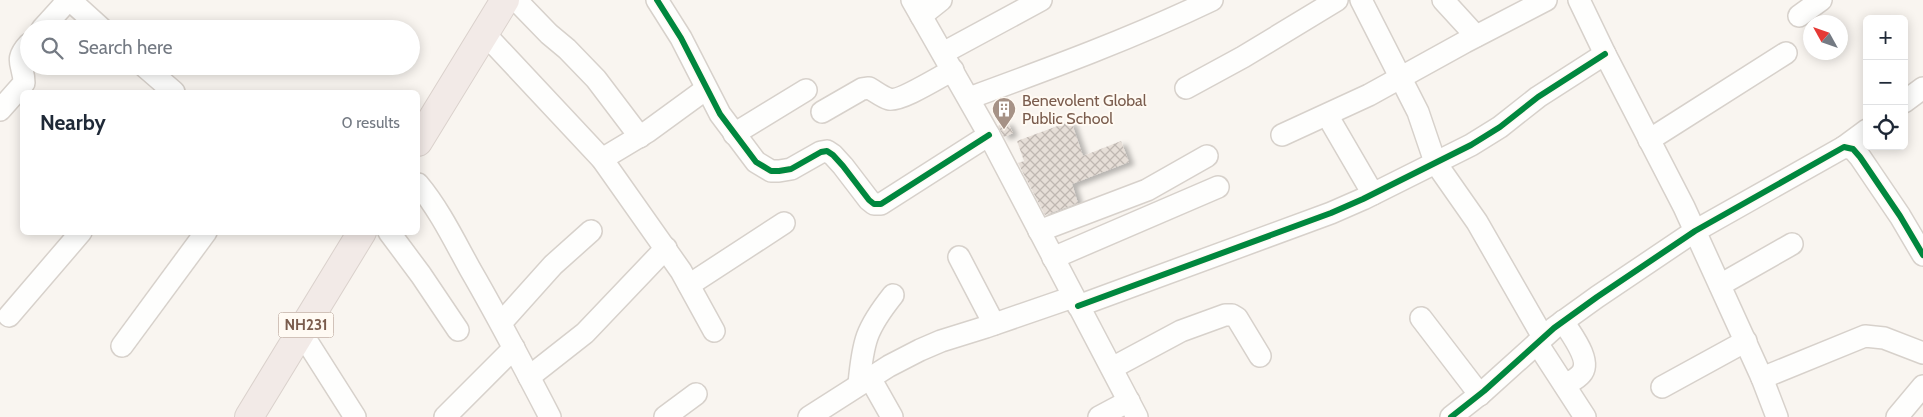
<!DOCTYPE html>
<html lang="en">
<head>
<meta charset="utf-8">
<style>
	body { margin:0; font-family:Cabin,sans-serif; background:#f6f6f7; color:#1f2937 }
	.controls { position:absolute; right:15px; top:15px; display:grid; overflow:hidden; border-radius:8px; box-shadow:0 2px 12px #0003 }
	.controls button { width:45px; height:45px; display:grid; place-items:center; padding:0; border:0; border-bottom:1px solid #e0e1e3; background:#fff; color:#1f2937; font:25px sans-serif }
	.compass { position:absolute; left:1803px; top:15px; width:45px; height:45px; border-radius:50%; background:#fff; box-shadow:0 2px 12px #0003; rotate:310deg }
	.list { margin:0; padding:0; list-style:none }
	h2 { display:flex; justify-content:space-between; align-items:center; height:65px; margin:0; padding:0 20px; font-size:21px }
	h2 small { font-size:16px; font-weight:400; color:#747a83 }
	.icon { flex:none; width:28px; height:28px; fill:none; stroke:currentColor; stroke-width:2; stroke-linecap:round; stroke-linejoin:round }
	.map { position:relative; flex:none; width:1923px; height:417px; overflow:hidden }
	.search { position:absolute; background:#fff; box-shadow:0 2px 12px #0003; left:20px; top:20px; width:400px; height:55px; display:flex; align-items:center; gap:12px; box-sizing:border-box; padding:0 18px; border-radius:28px; color:#747a83; font-size:19px }
	.panel { position:absolute; background:#fff; box-shadow:0 2px 12px #0003; left:20px; top:90px; width:400px; height:145px; border-radius:8px }
	.map>svg:first-child { display:block }
	.building { fill:url(#building-cross-hatch); filter:url(#shadow) }
	.lines { fill:none; stroke-linecap:round; stroke-linejoin:round }
	.minor-casing { stroke:#d7d1cb; stroke-width:24 }
	.highway-casing { stroke:#dad1cc; stroke-width:30 }
	.minor { stroke:#fefefd; stroke-width:21 }
	.highway { stroke:#f2eae7; stroke-width:28 }
	.cycleway-casing { stroke:#fffaf3; stroke-width:9 }
	.cycleway { stroke:#00873e; stroke-width:6 }
	.labels { text-anchor:middle; dominant-baseline:central; stroke-width:4; stroke-linejoin:round; paint-order:stroke }
	.shield { fill:#fffaf3; stroke:#a28b7f; stroke-width:1 }
	.shield-label { font-size:15px; font-weight:bold; fill:#7a5c4d }
	.poi-label { font-size:16px; fill:#7a5c4d; stroke:#fffaf3; text-anchor:start }
</style>
</head>
<body>
<div class="map">
<svg width="1923" height="417" viewBox="0 0 1923 417">
	<defs>
		<pattern id="building-cross-hatch" width="8" height="8" patternUnits="userSpaceOnUse" patternTransform="scale(1.25)"><rect width="8" height="8" fill="#e6ded7"/><path d="M0 0l8 8M0 8l8-8" fill="none" stroke="#bfb7b1"/></pattern>
		<filter id="shadow"><feDropShadow dx="5.5" dy="3" stdDeviation="2.5" flood-color="#0004"/></filter>
	</defs>
	<rect width="100%" height="100%" fill="#f9f5f0"/>
	<g class="building">
		<path d="M1007,121L1013,133L1004,137L998,126Z"/>
		<path d="M1071,121L1083,156L1121,141L1129,162L1072,184L1078,203L1045,215L1018,163L1024,161L1017,141Z"/>
	</g>
	<g class="lines">
		<g class="minor-casing">
			<g id="minor">
				<path d="M70,0L102,29"/>
				<path d="M516,0L549,34L567,49L596,79L640,137"/>
				<path d="M657,0L681,38L720,114L756,162L771,171H779L791,169L821,152L827,151L833,155L843,166L869,200L874,204H881L989,135"/>
				<path d="M912,0L989,135L1137,417"/>
				<path d="M1361,0L1418,112L1435,162L1477,222L1543,337"/>
				<path d="M1443,0L1476,36"/>
				<path d="M1579,0L1605,54L1684,207L1762,378L1777,417"/>
				<path d="M921,16L941,0"/>
				<path d="M1799,16L1821,0"/>
				<path d="M42,29L62,7L66,0"/>
				<path d="M484,33L602,159L681,271L714,331"/>
				<path d="M943,53L1041,0"/>
				<path d="M144,66L174,92"/>
				<path d="M1186,88L1243,57L1337,0"/>
				<path d="M969,98C1051,68 1133,38 1212,0"/>
				<path d="M1904,102L1923,88"/>
				<path d="M0,110L24,83C24,64 13,61 29,44"/>
				<path d="M822,112L862,89L869,88C875,91 882,97 889,99C900,102 941,76 953,70"/>
				<path d="M1327,115L1373,194"/>
				<path d="M734,134L806,90"/>
				<path d="M1282,135L1369,95L1465,42L1546,0"/>
				<path d="M1649,140L1786,53"/>
				<path d="M1844,147L1867,130"/>
				<path d="M602,159L647,132L706,89"/>
				<path d="M418,184C439,209 454,240 470,269C498,317 524,367 550,417"/>
				<path d="M1039,231L1147,190L1207,156"/>
				<path d="M389,232L421,275L458,330"/>
				<path d="M959,257L994,324"/>
				<path d="M1053,258L1218,187"/>
				<path d="M689,285L784,223"/>
				<path d="M1720,285L1792,244"/>
				<path d="M1078,306L1331,213L1363,199L1471,145L1500,127L1538,97L1605,54"/>
				<path d="M9,316L81,232"/>
				<path d="M1421,318L1480,395"/>
				<path d="M1563,321C1570,333 1593,361 1581,374C1577,379 1570,382 1565,385"/>
				<path d="M501,323L553,265L591,231"/>
				<path d="M301,332L355,417"/>
				<path d="M1537,343L1585,417"/>
				<path d="M122,346L206,232"/>
				<path d="M1112,368L1181,331L1225,315H1232L1237,318L1260,356"/>
				<path d="M529,377L585,333L666,248"/>
				<path d="M870,378L892,417"/>
				<path d="M1762,378L1865,336L1884,338L1923,353"/>
				<path d="M859,384C863,341 866,329 893,295"/>
				<path d="M1662,387L1746,341"/>
				<path d="M445,417L514,348"/>
				<path d="M665,417L696,394"/>
				<path d="M809,417L889,366L920,350L941,341L986,327L1073,297"/>
				<path d="M1099,417L1129,401"/>
				<path d="M1451,417L1484,391L1554,328L1597,297L1695,231L1844,147L1853,149L1860,157L1900,216L1923,255"/>
				<path d="M1897,417L1923,386"/>
			</g>
		</g>
		<g class="highway-casing">
			<g id="highway">
				<path d="M418,142L505,0"/>
				<path d="M249,417L362,232"/>
			</g>
		</g>
		<use href="#minor" class="minor"/>
		<use href="#highway" class="highway"/>
		<g class="cycleway-casing">
			<g id="cycleway">
				<path d="M657,0L681,38L720,114L756,162L771,171H779L791,169L821,152L827,151L833,155L843,166L869,200L874,204H881L989,135"/>
				<path d="M1078,306L1331,213L1363,199L1471,145L1500,127L1538,97L1605,54"/>
				<path d="M1451,417L1484,391L1554,328L1597,297L1695,231L1844,147L1853,149L1860,157L1900,216L1923,255"/>
			</g>
		</g>
		<use href="#cycleway" class="cycleway"/>
	</g>
	<defs>
		<g id="building-pin" transform="scale(1.25)"><path d="M0 17L-7.5 6A9.5 9.5 0 1 1 7.5 6Z" fill="#a69286" stroke="#fffaf3"/><path d="M-4-6H4V6H1V3H-1V6H-4ZM-2.5-4.3h1.7v1.8h-1.7ZM.8-4.3h1.7v1.8H.8ZM-2.5-1h1.7V.8h-1.7ZM.8-1h1.7V.8H.8Z" fill="#fff"/></g>
	</defs>
	<g fill-rule="evenodd">
		<use href="#building-pin" x="1004" y="109"/>
	</g>
	<g class="labels">
		<rect class="shield" x="278.5" y="312.5" width="55" height="25" rx="4"/>
		<g class="shield-label">
			<text x="306" y="325">NH231</text>
		</g>
		<g class="poi-label">
			<text x="1022" y="100">Benevolent Global<tspan x="1022" dy="18">Public School</tspan></text>
		</g>
	</g>
</svg>
<div class="controls">
<button>+</button>
<button>−</button>
<button><svg class="icon" aria-label="locate" viewBox="0 0 24 24"><circle cx="12" cy="12" r="6"/><path d="M12 2v4M12 18v4M2 12h4M18 12h4"/></svg></button>
</div>
<svg class="compass" viewBox="-18 -18 36 36"><path d="M0-13l5 13h-10z" fill="#e53935"/><path d="M0 13l5-13h-10z" fill="#747a83"/></svg>
<div class="search"><svg class="icon" aria-label="search" viewBox="0 0 24 24"><circle cx="10" cy="10" r="6"/><path d="M15 15l6 6"/></svg>Search here</div>
<section class="panel">
<h2>Nearby<small>0 results</small></h2>
<ul class="list">
</ul>
</section>
</div>
</body>
</html>
